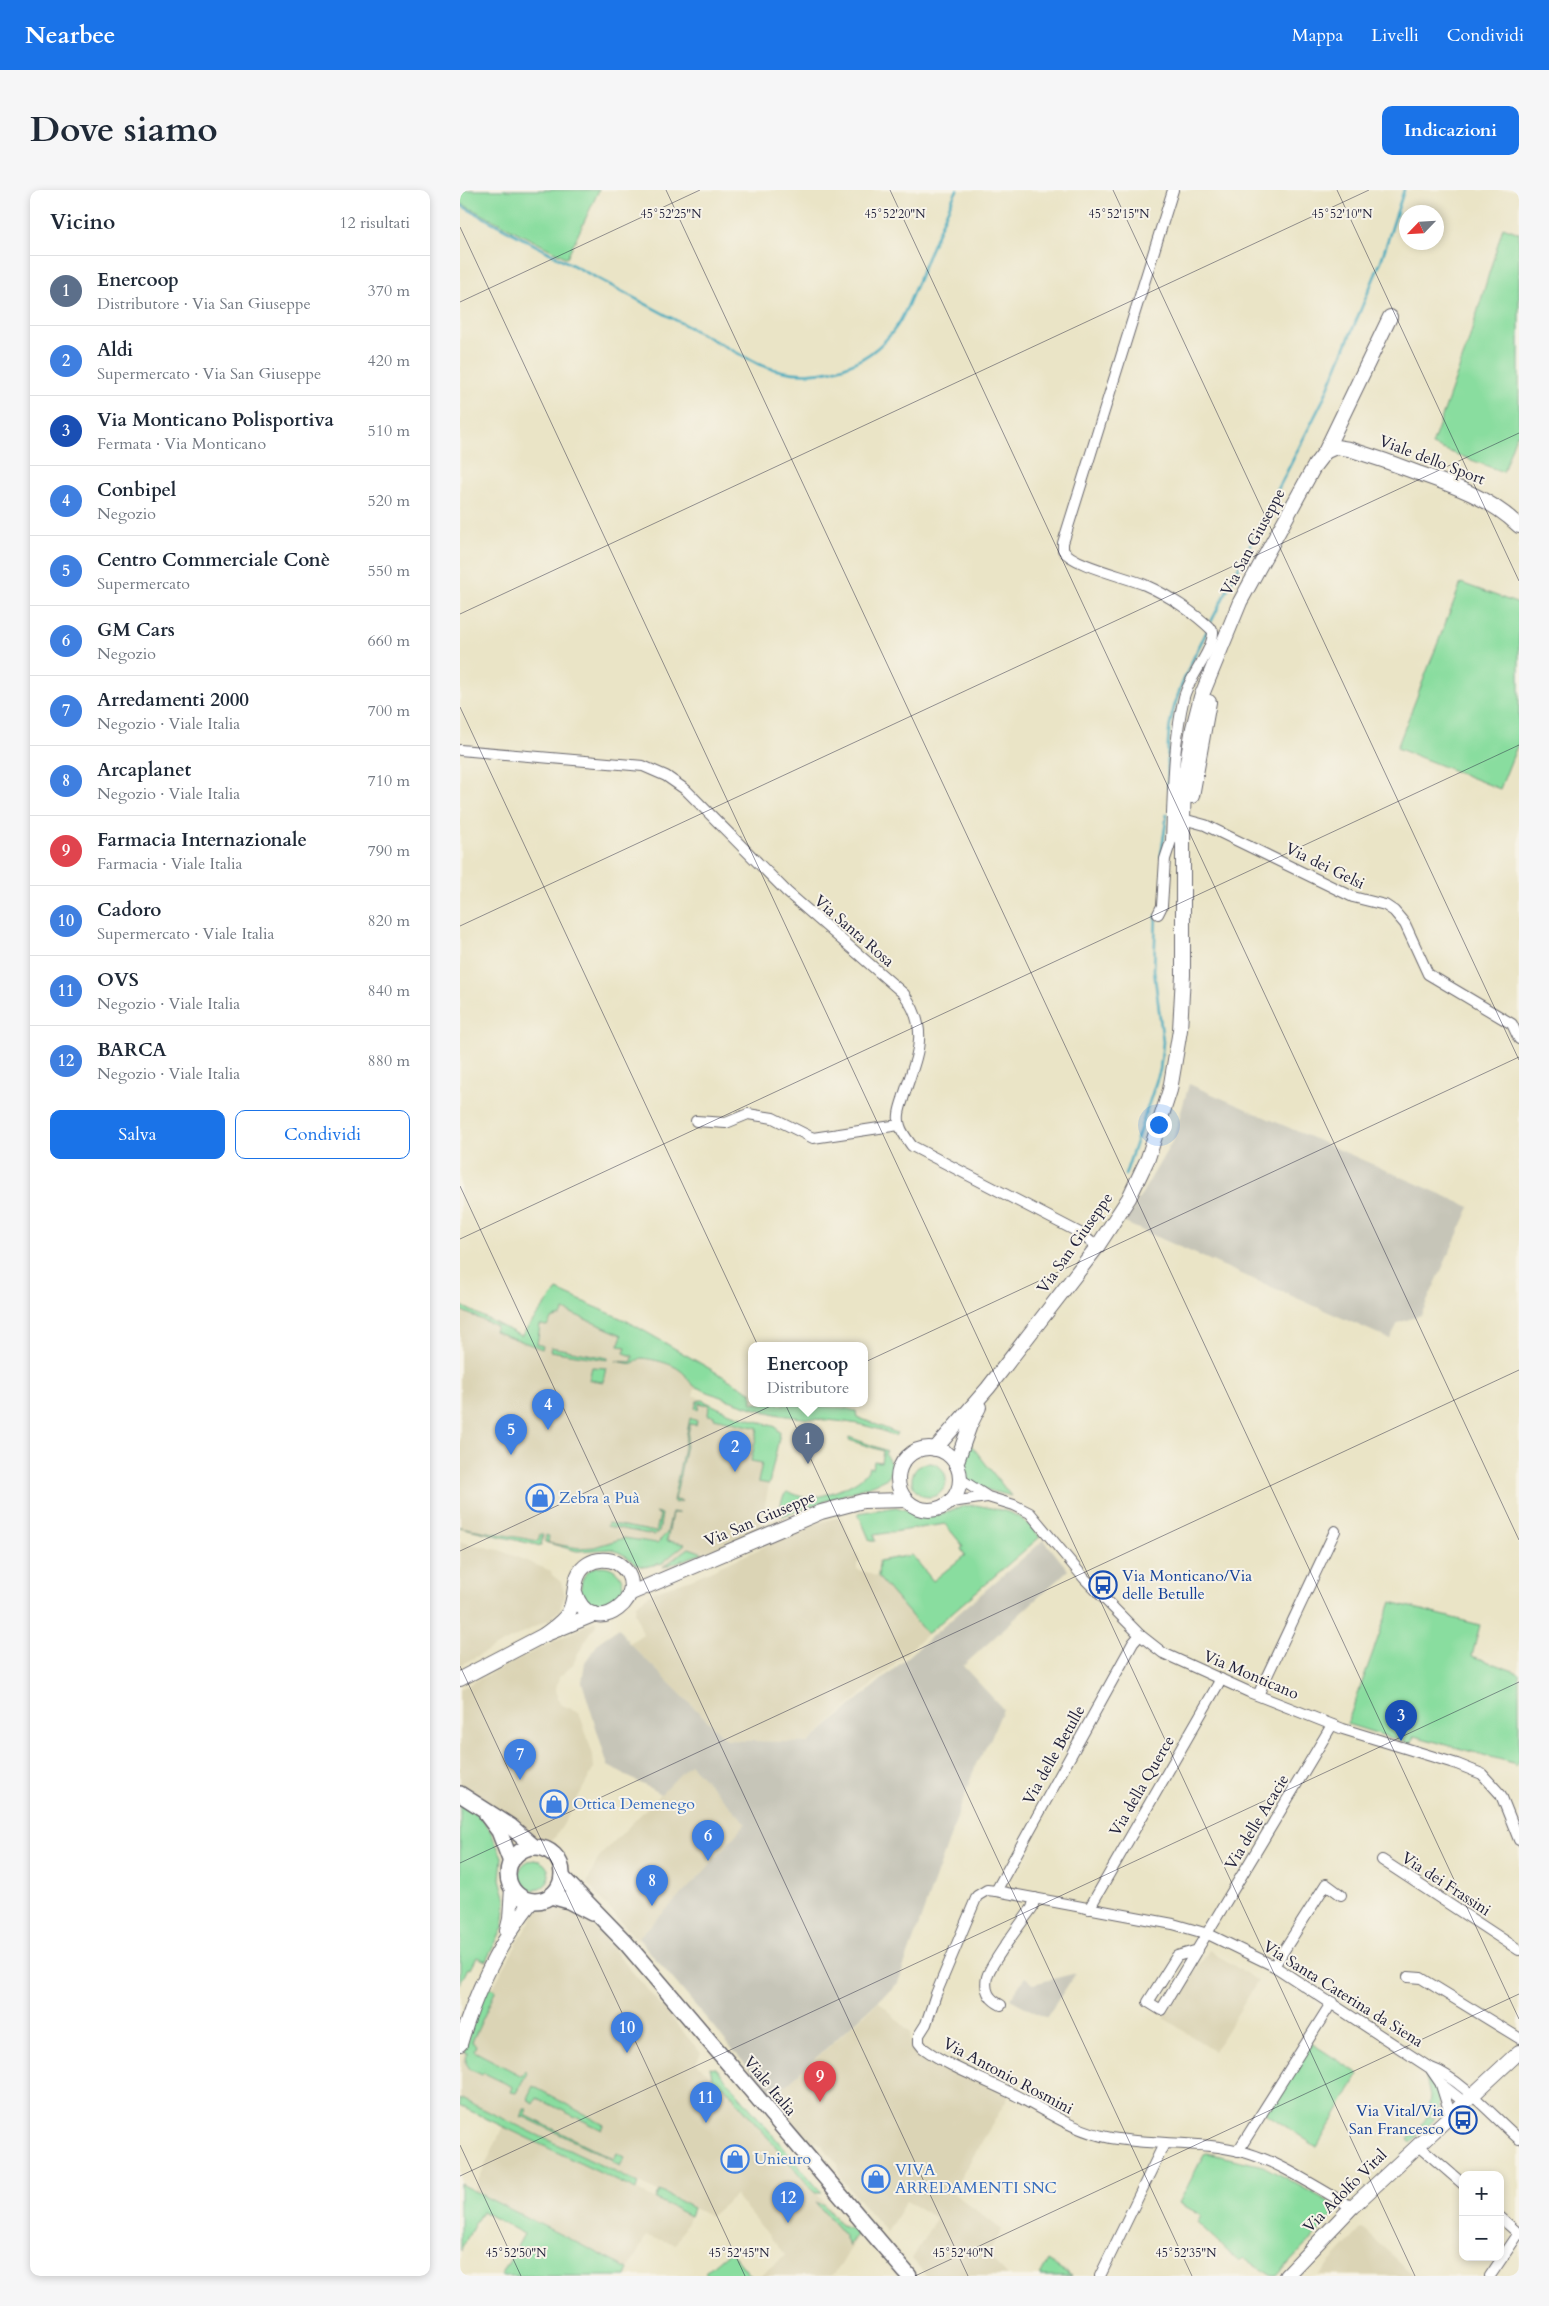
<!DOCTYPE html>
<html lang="it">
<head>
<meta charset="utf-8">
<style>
	body { margin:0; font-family:Cardo,serif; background:#f6f6f7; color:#1f2937 }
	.controls { position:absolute; right:15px; bottom:15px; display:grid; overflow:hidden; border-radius:10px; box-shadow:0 2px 8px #0003 }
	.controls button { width:45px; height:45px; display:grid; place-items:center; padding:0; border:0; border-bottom:1px solid #e0e1e3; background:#fff; color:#1f2937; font:25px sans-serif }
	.compass { position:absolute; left:939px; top:15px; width:45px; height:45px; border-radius:50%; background:#fff; box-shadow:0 2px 8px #0003; rotate:245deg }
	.you { position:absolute; left:698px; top:934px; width:18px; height:18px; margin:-12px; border:4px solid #fff; border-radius:50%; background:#1a73e8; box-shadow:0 0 0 8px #1a73e833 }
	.badge { display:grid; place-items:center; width:32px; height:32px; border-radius:50%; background:#1a73e8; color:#fff; font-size:16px; font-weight:700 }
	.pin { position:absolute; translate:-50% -41px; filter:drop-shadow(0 1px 2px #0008) }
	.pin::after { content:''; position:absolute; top:26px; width:18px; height:15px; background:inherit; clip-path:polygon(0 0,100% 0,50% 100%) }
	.popup { position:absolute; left:288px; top:1152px; width:120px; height:65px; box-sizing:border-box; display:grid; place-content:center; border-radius:10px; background:#fff; filter:drop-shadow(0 1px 4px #0005); font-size:16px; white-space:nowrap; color:#747a83 }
	.popup b { font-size:19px; color:#1f2937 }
	.popup::after { content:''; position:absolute; left:50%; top:100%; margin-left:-10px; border:10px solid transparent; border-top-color:#fff }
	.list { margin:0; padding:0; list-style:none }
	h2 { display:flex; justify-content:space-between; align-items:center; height:65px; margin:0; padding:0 20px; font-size:21px }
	h2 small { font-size:16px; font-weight:400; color:#747a83 }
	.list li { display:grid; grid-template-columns:32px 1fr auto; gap:15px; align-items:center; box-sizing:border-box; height:70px; padding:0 20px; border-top:1px solid #e0e1e3 }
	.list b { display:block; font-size:19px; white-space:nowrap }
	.list p { margin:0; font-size:16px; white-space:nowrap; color:#747a83 }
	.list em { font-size:16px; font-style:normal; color:#747a83 }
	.actions { display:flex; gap:10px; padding:15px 20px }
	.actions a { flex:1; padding:11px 0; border:1px solid #1a73e8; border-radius:10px; text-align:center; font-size:18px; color:#1a73e8 }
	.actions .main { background:#1a73e8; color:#fff }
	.map { position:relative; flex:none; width:1059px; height:2086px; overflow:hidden; border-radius:10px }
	header { display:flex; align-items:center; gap:30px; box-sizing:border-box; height:70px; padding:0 25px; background:#1a73e8; color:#fff }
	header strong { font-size:24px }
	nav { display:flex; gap:28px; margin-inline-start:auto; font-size:18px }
	.intro { display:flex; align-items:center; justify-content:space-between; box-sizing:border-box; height:120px; padding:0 30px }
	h1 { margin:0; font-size:35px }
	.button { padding:12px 22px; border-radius:10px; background:#1a73e8; color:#fff; font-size:18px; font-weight:700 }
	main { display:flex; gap:30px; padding:0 30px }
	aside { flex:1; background:#fff; border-radius:10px; box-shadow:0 2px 8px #0003 }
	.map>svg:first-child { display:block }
	.built { fill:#dbd4b5 }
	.industrial { fill:#c6c5b8 }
	.green { fill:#89dd9f; stroke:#56806d }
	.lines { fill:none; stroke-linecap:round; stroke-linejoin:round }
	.stream { stroke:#3ea9be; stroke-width:2.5 }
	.street-casing { stroke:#68666c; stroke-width:12 }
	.secondary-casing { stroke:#68666c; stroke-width:16 }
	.primary-casing { stroke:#68666c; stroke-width:18 }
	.street { stroke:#fff; stroke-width:10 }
	.secondary { stroke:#fff; stroke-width:14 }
	.primary { stroke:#fff; stroke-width:15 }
	.ticks { fill:none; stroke:#22223b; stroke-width:1; stroke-opacity:0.45 }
	.labels { text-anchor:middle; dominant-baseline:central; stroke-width:4; stroke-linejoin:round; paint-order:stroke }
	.street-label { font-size:16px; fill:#22223b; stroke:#f7f3e8 }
	.shop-label { font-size:16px; fill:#366cbe; stroke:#f7f3e8; text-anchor:start }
	.transit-label { font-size:16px; fill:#164399; stroke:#f7f3e8; text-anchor:start }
	.ticks-label { font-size:12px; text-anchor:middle; fill:#22223b; stroke:#f7f3e8; stroke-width:4; stroke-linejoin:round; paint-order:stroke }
</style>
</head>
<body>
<header>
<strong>Nearbee</strong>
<nav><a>Mappa</a><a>Livelli</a><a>Condividi</a></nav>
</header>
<div class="intro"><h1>Dove siamo</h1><a class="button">Indicazioni</a></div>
<main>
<aside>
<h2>Vicino<small>12 risultati</small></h2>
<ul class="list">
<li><span class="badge" style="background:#5c6f8a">1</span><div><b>Enercoop</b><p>Distributore · Via San Giuseppe</p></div><em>370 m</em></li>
<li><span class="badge" style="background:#3f7fe0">2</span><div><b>Aldi</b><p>Supermercato · Via San Giuseppe</p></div><em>420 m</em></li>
<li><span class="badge" style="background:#1a4fb4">3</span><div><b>Via Monticano Polisportiva</b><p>Fermata · Via Monticano</p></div><em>510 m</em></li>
<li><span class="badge" style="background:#3f7fe0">4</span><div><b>Conbipel</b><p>Negozio</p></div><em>520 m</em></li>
<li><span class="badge" style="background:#3f7fe0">5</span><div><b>Centro Commerciale Conè</b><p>Supermercato</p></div><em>550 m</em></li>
<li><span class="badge" style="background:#3f7fe0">6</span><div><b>GM Cars</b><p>Negozio</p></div><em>660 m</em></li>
<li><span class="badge" style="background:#3f7fe0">7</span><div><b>Arredamenti 2000</b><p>Negozio · Viale Italia</p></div><em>700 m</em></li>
<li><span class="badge" style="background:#3f7fe0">8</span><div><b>Arcaplanet</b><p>Negozio · Viale Italia</p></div><em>710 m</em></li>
<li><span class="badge" style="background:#e0444e">9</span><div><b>Farmacia Internazionale</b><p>Farmacia · Viale Italia</p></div><em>790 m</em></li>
<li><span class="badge" style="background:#3f7fe0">10</span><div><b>Cadoro</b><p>Supermercato · Viale Italia</p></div><em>820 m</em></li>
<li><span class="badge" style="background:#3f7fe0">11</span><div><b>OVS</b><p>Negozio · Viale Italia</p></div><em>840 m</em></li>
<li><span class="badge" style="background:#3f7fe0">12</span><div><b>BARCA</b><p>Negozio · Viale Italia</p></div><em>880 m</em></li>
</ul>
<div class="actions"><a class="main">Salva</a><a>Condividi</a></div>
</aside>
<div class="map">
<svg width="1059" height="2086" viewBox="0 0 1059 2086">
	<rect width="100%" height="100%" fill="#f7f3e8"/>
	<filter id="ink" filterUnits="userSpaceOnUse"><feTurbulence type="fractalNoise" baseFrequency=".02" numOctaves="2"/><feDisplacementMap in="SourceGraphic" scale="10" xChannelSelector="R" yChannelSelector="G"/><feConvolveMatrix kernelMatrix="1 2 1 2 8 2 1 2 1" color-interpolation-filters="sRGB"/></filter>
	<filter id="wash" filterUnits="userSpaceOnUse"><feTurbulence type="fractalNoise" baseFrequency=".0096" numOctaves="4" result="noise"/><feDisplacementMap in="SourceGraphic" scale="20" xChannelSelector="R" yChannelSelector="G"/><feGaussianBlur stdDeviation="1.12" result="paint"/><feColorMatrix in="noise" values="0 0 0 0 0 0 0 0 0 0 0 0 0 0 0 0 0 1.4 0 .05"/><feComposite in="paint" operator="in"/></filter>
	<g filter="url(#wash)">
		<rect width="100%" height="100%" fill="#eae4c6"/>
		<g class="built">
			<path d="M97,1100L167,1131L229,1167L242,1176L233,1205L267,1222L299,1232L302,1273L298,1292L309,1294L300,1341L204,1378L201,1374L179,1376L152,1359L117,1361L82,1351L81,1356L0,1338V1115L61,1146Z"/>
			<path d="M381,1327L400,1371L397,1374V1379L418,1387L467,1444L348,1553L267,1550L169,1453L183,1444L175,1422L176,1414L193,1402L234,1388L360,1332Z"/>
			<path d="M0,1352L39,1360L91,1381L92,1385L101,1392L105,1405L100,1420L88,1430L0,1475Z"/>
			<path d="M136,1430V1435L125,1451L112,1476L99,1487L96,1498L97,1508L102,1515L119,1522L133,1565L134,1578L103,1635L91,1653L85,1655L74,1649L29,1613L0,1595V1499Z"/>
			<path d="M230,1574L287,1634L241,1685L177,1750L127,1693L139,1667Z"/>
			<path d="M93,1714H103L125,1726L241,1863L236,1873L264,1896L396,2049L381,2075L372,2086H300L325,2065L275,2005L250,2026L0,1909V1880L16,1828L67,1736L77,1721Z"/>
			<path d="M749,1760L798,1791L754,1861L704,1828Z"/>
			<path d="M419,1812L451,1843L450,1851L454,1859L464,1866L517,1893L518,1891L549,1906L492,2002L542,2040L527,2064L548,2086H467L452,2069L476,2028L446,2011L427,2042L381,1989L378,1974L361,1954L348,1949L313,1907Z"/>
			<path d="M43,1936L230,2026L216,2054L186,2046L169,2079L14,2000Z"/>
			<path d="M902,2038L920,2054L953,2086L859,2085Z"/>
		</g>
		<g class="industrial">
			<path d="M729,894L1010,1017L961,1125L938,1133L930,1149L665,1033L713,950Z"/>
			<path d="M584,1350L608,1380L503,1476L543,1519L530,1550L516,1574L438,1793L313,1907L178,1748L241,1685L286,1633L230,1574L201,1604L148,1576L122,1492L125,1472L140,1451L159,1438L169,1453L267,1550L348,1553Z"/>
			<path d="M616,1783L586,1828L550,1809L565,1787L573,1794Z"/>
		</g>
		<g class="green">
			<path d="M0,0H139L107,68L0,13Z"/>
			<path d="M1043,37L1059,43V245H1056L1043,282L972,255L1008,153Z"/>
			<path d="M1001,393L1059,414V551L1040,599L937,558Z"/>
			<path d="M97,1100L167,1131L292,1203V1213L384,1218L396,1221L397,1227L437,1243L435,1246C391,1226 360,1233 316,1224C289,1218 262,1208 236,1197C228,1193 228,1186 221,1181C212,1173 192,1169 181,1168L172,1174L156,1171L172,1172L173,1166L164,1163L166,1157L158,1156L162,1145L104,1120L101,1126L91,1129L87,1136L80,1135L77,1154L83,1156L82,1159L34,1141L36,1136L0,1120V1115L61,1146Z"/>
			<path d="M91,1157L148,1168V1170L90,1161Z"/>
			<path d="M132,1177L146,1178L143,1192L129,1190Z"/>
			<path d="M242,1210L267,1222L316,1237L320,1243L309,1294L298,1292L302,1273L291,1271L298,1238L254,1228V1226L248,1225L249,1215L239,1213L238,1220L235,1218L237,1211Z"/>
			<path d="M230,1228L237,1231L236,1235L230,1234L215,1310L222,1311L215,1313L213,1311Z"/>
			<path d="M389,1247L427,1261L425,1264L432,1276L429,1287L415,1294L322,1326C319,1320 321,1306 327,1302C334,1303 341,1308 349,1308C364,1307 406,1293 409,1277L413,1278L414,1271L421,1272L423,1261L389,1250Z"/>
			<path d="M508,1251L551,1306C535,1301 504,1298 502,1278C501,1269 506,1259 508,1251Z"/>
			<circle cx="469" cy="1290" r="17"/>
			<path d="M516,1315C549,1322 557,1320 580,1347L467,1444L418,1387L419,1371L452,1365L473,1391L505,1365L501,1359L503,1356L485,1334L414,1345L415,1351H410L398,1323L436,1317L466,1326L478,1325L504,1316Z"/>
			<path d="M195,1322L202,1324L199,1342L194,1345L147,1336L148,1333L196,1342L200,1325Z"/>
			<path d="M212,1322L219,1323H212L207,1351L225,1354L202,1373L185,1377L175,1374L166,1366L152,1359L117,1361L85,1352L86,1345L89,1346L88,1353L119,1358L134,1357L164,1348L197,1353L207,1343Z"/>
			<path d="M0,1337L78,1351L80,1344H83L81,1356Z"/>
			<path d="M229,1358L243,1363L203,1377Z"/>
			<circle cx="142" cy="1397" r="21"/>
			<path d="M931,1412L1020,1435L1012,1466L1059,1483V1572L1056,1576L1053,1573L954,1546L951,1554L887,1534Z"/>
			<path d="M0,1612L22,1629L30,1640L42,1667L40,1689L46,1710L43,1738L26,1771L17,1767L11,1779L8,1778L0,1794Z"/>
			<circle cx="74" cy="1685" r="15"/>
			<path d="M28,1797L36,1800L12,1852L16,1855L14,1861L62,1886L65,1881L67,1883L56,1903L51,1902L53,1897L24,1883L22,1885L10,1879L6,1873L7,1863L4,1862L15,1827Z"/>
			<path d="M851,1853L899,1884L857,1957L804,1922Z"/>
			<path d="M250,1877L256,1878L362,2003H355L264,1896H256L253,1892Z"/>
			<path d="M966,1887C978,1897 984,1913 976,1927L968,1922L970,1907Z"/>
			<path d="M73,1896L144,1935L142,1940L77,1908L74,1914L69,1911L68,1906Z"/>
			<path d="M0,1908L178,1993L176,2000L0,1916Z"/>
			<path d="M64,1919H67L65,1925L154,1969L157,1963L165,1967L160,1976L152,1972L153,1970L64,1927L61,1928Z"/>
			<path d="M967,1925L975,1929L950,1953L948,1948L958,1939Z"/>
			<path d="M747,1963L803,1976L877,2016L878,2020L817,2086H812L783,2068L779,2072L737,2032L741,2025L719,2013L744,1964Z"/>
			<path d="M0,1994L169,2079L166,2086H41L64,2044L22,2021L0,2061Z"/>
			<path d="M200,2001L233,2018L230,2026L196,2009Z"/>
			<path d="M356,2013L363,2014L381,2035L398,2041L389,2056L385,2046Z"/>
			<path d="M270,2061L291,2086H249L245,2082Z"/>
			<path d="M588,2071L612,2086H580Z"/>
		</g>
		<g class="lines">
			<g class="stream">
				<path d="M0,15L298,174C348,194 405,182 437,136C446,123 451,106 458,91C470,61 482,30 497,0"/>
				<path d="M750,434L863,210L921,71L944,0"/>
				<path d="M708,599C708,575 706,548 712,525C719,496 734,466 748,439"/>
				<path d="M701,666L707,624"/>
				<path d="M665,985L700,880L703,852L694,780L696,726"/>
			</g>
		</g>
	</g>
	<g filter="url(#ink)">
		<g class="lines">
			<g class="street-casing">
				<g id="street">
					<path d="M0,560L183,576L206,586L226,600L327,702L444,804C472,843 455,868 443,909C440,918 437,927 440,936C442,943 447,949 452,956L620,1043L637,1057"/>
					<path d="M723,629L745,635L893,707L925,715L934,721L945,734L968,784L1052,834L1059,849"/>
					<path d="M698,724L702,716L705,669L711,651C713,603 713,554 724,507C729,487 754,460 753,441C735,423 708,405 685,395C667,387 612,375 603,360V353L713,0"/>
					<path d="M236,931L266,933L288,924L313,928L353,948L439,935"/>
					<path d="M500,1289L528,1307L554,1315L570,1323L624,1388L680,1445L703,1463L789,1502L883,1539L997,1574L1022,1584L1041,1605L1059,1650"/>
					<path d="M491,1312L527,1307"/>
					<path d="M798,1505L875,1341"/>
					<path d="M922,1670L1059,1760"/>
					<path d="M536,1701L673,1453L680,1445"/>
					<path d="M629,1719L761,1489"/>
					<path d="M738,1760L717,1766L688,1812L701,1820L872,1535"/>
					<path d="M814,1776L866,1694L881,1705"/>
					<path d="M948,1787L961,1788L1059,1848"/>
					<path d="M541,1815C529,1809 524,1801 527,1787C530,1774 562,1732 572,1718L575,1708"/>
					<path d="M971,1878C1000,1888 1035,1928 1059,1949"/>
					<path d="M981,1895L988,1917V1927"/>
					<path d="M958,1955L1003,1994"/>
					<path d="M778,1961L872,1812"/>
					<path d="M892,2017C858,1999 824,1974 787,1963C743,1950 696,1956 651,1948C613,1941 585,1920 551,1903C523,1889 489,1877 463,1858L459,1853V1845L466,1834L476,1804L517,1706L527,1700L536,1701L713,1734L748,1744L814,1776L970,1878L981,1894L1004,1912"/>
					<path d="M1040,2027L1059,2044"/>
					<path d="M640,2086L704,1954"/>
					<path d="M1030,2086L1059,2043"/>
				</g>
			</g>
			<g class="secondary-casing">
				<g id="secondary">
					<path d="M865,262L876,257L889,259C912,266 935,274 958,283C995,296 1030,308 1059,336"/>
					<path d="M732,606L749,512"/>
					<circle cx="469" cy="1289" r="31"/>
					<path d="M475,1259L528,1198L637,1057L669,1008L688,968L710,900L720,840L723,785V629L724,590L733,538L741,507L780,412L855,275L865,262L930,127"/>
					<path d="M496,1274L510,1235L519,1217"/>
					<path d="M169,1404L361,1322L403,1311L446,1310"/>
					<path d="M84,1445C93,1438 103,1432 109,1422C118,1406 110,1385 128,1374C136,1369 148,1368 157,1373C200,1401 131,1457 115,1402"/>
					<path d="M0,1489L84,1445L135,1424"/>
					<path d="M47,1741L50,1729L52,1698"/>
					<path d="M0,1854C15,1803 39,1753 72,1711"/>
					<path d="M826,2086L892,2017L1059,1862"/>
				</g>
			</g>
			<g class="primary-casing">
				<g id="primary">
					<path d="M0,1604L50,1636L74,1657"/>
					<path d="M27,1625L39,1641L51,1672"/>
					<circle cx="75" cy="1684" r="27"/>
					<path d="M102,1687L166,1753L449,2086"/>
					<path d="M91,1706L109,1711L132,1723"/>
				</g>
			</g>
			<use href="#street" class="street"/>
			<use href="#secondary" class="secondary"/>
			<use href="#primary" class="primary"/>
		</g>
	</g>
	<path class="ticks" d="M206,0L1059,1829M430,0L1059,1350M653,0L1059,870M877,0L1059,391M0,37L955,2086M0,112L240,0M0,424L909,0M0,517L732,2086M0,736L1059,243M0,996L508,2086M0,1049L1059,555M0,1361L1059,867M0,1476L285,2086M0,1673L1059,1180M0,1955L61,2086M0,1986L1059,1492M455,2086L1059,1804"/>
	<defs>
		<g id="shop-ring" transform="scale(1.4375)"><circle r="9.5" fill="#f7f3e8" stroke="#3f7fe0" stroke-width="1.5"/><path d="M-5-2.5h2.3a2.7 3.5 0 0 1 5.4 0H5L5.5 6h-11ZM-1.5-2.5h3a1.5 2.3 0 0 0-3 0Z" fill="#3f7fe0"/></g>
		<g id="bus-ring" transform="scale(1.4375)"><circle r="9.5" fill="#f7f3e8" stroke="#1a4fb4" stroke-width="1.5"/><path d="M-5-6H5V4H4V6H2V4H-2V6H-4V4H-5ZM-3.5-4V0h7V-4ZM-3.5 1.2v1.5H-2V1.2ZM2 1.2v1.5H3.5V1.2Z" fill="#1a4fb4"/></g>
	</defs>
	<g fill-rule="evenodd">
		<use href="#shop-ring" x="80" y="1308"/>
		<use href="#bus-ring" x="643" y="1395"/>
		<use href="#shop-ring" x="94" y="1614"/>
		<use href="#bus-ring" x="1003" y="1930"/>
		<use href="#shop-ring" x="275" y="1969"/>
		<use href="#shop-ring" x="416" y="1989"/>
	</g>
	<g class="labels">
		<g class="street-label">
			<text transform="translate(972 270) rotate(21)">Viale dello Sport</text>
			<text transform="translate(793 352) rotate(-62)">Via San Giuseppe</text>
			<text transform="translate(865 676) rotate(26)">Via dei Gelsi</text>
			<text transform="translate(394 741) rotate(41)">Via Santa Rosa</text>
			<text transform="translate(615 1053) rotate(-55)">Via San Giuseppe</text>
			<text transform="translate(300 1329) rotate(-23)">Via San Giuseppe</text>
			<text transform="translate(791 1485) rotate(23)">Via Monticano</text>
			<text transform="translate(594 1565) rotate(-61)">Via delle Betulle</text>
			<text transform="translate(682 1596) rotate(-60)">Via della Querce</text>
			<text transform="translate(797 1632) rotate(-59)">Via delle Acacie</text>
			<text transform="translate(986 1694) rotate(33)">Via dei Frassini</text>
			<text transform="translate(883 1804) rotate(32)">Via Santa Caterina da Siena</text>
			<text transform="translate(548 1886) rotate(28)">Via Antonio Rosmini</text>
			<text transform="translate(310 1896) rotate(50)">Viale Italia</text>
			<text transform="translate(885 2001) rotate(-45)">Via Adolfo Vital</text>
		</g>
		<g class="shop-label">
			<text x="99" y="1308">Zebra a Puà</text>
			<text x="113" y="1614">Ottica Demenego</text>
			<text x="294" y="1969">Unieuro</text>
			<text x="435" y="1980">VIVA<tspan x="435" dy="18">ARREDAMENTI SNC</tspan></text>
		</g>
		<g class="transit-label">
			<text x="662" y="1386">Via Monticano/Via<tspan x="662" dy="18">delle Betulle</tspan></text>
			<text x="984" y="1921" text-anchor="end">Via Vital/Via<tspan x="984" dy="18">San Francesco</tspan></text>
		</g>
	</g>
	<g class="ticks-label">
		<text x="882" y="28">45°52'10"N</text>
		<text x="211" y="28">45°52'25"N</text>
		<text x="435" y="28">45°52'20"N</text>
		<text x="659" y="28">45°52'15"N</text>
		<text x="56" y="2067">45°52'50"N</text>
		<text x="279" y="2067">45°52'45"N</text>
		<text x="503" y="2067">45°52'40"N</text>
		<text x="726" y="2067">45°52'35"N</text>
	</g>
</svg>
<div class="controls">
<button>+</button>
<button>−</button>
</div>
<svg class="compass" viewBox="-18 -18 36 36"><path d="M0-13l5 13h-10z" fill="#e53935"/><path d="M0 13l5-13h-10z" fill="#747a83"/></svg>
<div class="you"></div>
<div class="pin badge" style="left:348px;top:1274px;background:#5c6f8a">1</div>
<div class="popup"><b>Enercoop</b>Distributore</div>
<div class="pin badge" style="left:275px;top:1282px;background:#3f7fe0">2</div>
<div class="pin badge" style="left:941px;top:1551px;background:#1a4fb4">3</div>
<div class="pin badge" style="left:88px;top:1240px;background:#3f7fe0">4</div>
<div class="pin badge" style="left:51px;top:1265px;background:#3f7fe0">5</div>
<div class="pin badge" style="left:248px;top:1671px;background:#3f7fe0">6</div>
<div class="pin badge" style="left:60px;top:1590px;background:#3f7fe0">7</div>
<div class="pin badge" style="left:192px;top:1716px;background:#3f7fe0">8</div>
<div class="pin badge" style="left:360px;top:1912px;background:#e0444e">9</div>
<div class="pin badge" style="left:167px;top:1863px;background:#3f7fe0">10</div>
<div class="pin badge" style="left:246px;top:1933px;background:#3f7fe0">11</div>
<div class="pin badge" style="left:328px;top:2033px;background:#3f7fe0">12</div>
</div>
</main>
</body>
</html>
